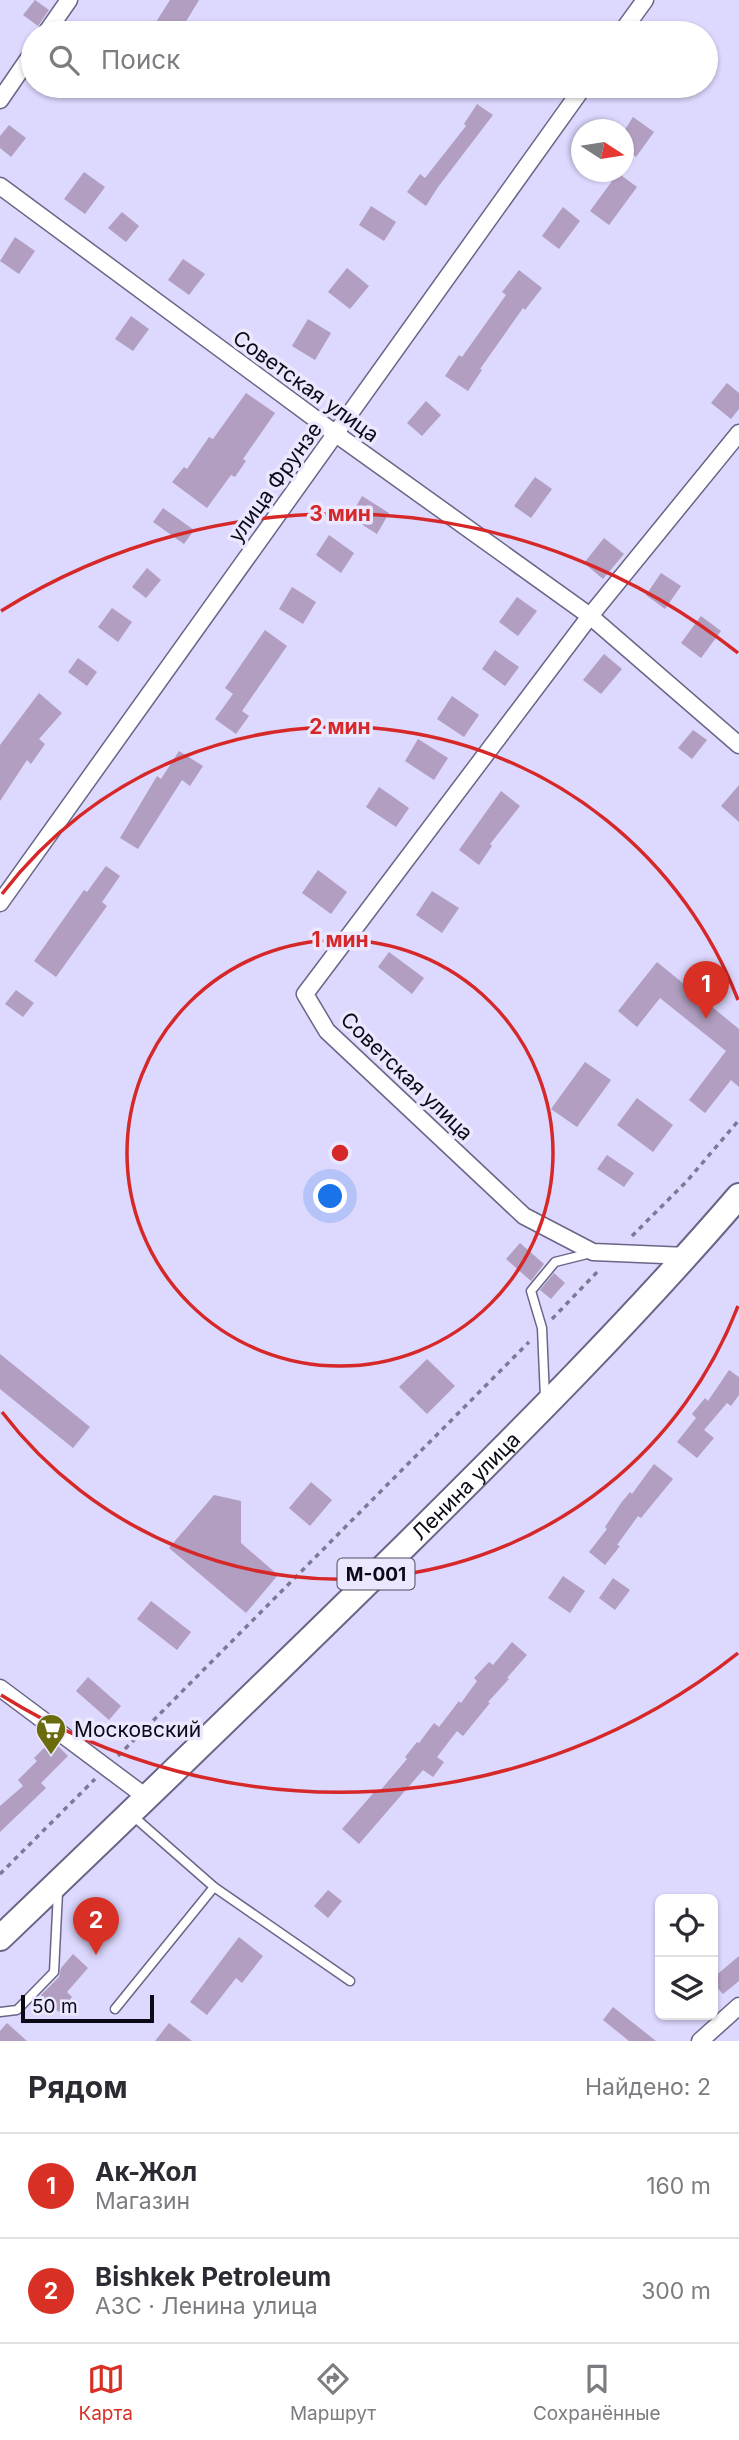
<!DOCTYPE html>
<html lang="ru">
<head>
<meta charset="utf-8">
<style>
	body { margin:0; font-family:Inter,sans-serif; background:#f7f7f7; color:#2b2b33 }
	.controls { position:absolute; right:21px; bottom:21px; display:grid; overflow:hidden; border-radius:10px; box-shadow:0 2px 5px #0004 }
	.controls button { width:63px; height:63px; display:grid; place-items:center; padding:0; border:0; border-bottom:2px solid #e1e1e2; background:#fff; color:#2b2b33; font:35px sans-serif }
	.compass { position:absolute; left:571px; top:119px; width:63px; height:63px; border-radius:50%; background:#fff; box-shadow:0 2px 5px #0004; rotate:102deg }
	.scale { position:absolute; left:21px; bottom:18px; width:133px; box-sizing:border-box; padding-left:7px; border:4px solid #0c0a17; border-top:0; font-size:19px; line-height:24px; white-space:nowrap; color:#0c0a17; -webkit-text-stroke:5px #eae7ff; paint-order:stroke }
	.you { position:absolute; left:331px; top:1197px; width:24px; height:24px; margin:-18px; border:5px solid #fff; border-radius:50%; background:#1a73e8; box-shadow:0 0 0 10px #1a73e833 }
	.badge { display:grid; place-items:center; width:46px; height:46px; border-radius:50%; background:#d93025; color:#fff; font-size:23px; font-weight:700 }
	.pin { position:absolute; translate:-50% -58px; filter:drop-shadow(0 2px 4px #0008) }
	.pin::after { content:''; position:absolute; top:37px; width:24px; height:21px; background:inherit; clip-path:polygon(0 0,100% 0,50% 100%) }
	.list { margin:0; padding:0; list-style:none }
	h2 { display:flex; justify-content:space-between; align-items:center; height:91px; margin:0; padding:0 28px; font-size:30px }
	h2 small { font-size:23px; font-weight:400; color:#7c7c81 }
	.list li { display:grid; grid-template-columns:46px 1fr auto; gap:21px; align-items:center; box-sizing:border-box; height:105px; padding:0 28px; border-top:2px solid #e1e1e2 }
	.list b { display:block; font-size:26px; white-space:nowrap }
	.list p { margin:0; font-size:23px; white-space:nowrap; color:#7c7c81 }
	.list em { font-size:23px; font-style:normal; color:#7c7c81 }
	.icon { flex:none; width:38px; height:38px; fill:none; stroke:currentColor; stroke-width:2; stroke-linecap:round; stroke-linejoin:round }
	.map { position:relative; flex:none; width:739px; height:2041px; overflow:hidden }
	.search { position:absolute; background:#fff; box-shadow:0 2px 5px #0004; left:21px; right:21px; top:21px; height:77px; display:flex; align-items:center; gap:18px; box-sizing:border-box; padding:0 24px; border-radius:38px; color:#7c7c81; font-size:26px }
	.sheet { height:301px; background:#fff }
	nav { display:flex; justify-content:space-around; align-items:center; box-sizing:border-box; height:98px; border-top:2px solid #e1e1e2; background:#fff; font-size:19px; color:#7c7c81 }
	nav a { display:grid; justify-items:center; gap:4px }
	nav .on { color:#d93025 }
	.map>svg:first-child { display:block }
	.building { fill:#b19ec0 }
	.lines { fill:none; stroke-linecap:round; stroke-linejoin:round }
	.lane-casing { stroke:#696586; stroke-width:11 }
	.street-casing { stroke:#696586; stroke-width:19 }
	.primary-casing { stroke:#696586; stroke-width:28 }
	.path { stroke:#7d7994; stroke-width:3.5; stroke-dasharray:5 5; stroke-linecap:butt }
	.lane { stroke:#fff; stroke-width:8 }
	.street { stroke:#fff; stroke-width:16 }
	.primary { stroke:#fff; stroke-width:24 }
	.ring { fill:none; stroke:#d62828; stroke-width:3.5 }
	.labels { text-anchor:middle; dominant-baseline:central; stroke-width:7; stroke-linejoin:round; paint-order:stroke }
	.shield { fill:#eae7ff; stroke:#4f4c5d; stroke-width:2 }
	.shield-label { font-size:19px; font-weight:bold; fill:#0c0a17 }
	.street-label { font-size:21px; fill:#0c0a17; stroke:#eae7ff }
	.poi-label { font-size:21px; fill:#0c0a17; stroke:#eae7ff; text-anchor:start }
	.centre { fill:#d62828; stroke:#eae7ff; stroke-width:3.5 }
	.ring-label { font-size:21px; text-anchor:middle; font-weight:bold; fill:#d62828; stroke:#eae7ff; stroke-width:7; stroke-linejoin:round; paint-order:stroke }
</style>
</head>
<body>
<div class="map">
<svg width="739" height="2041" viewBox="0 0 739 2041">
	<rect width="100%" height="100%" fill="#dcd8fe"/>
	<g class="building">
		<path d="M35,0L49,10L38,26L23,15Z"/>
		<path d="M170,0H199L179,33H149Z"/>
		<path d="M477,104L493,115L438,187L426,206L407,192L420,174L425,178L466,126L464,124Z"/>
		<path d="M633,117L654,132L636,157L624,148V131Z"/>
		<path d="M9,125L26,138L11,157L0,148V136Z"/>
		<path d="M84,172L105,187L85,214L64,199Z"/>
		<path d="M618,173L637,187L609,225L590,211Z"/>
		<path d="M371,206L396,222L384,241L359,225Z"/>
		<path d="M563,207L580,221L559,249L542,236Z"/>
		<path d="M122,212L139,226L126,242L108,228Z"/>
		<path d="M15,237L35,251L19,274L0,261Z"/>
		<path d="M183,259L205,274L189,295L168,280Z"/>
		<path d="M347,268L369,286L350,309L328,292Z"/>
		<path d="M519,270L542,288L525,310L523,308L480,369L482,370L468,391L445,376L459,355L462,357L506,295L502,292Z"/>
		<path d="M131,316L149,329L133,351L115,339Z"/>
		<path d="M308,319L331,333L315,360L292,346Z"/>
		<path d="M727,383L739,393V409L731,419L711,403Z"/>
		<path d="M246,393L275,413L243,459L246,461L235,477L231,475L207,508L172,482L184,467L187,469L209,437L213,439Z"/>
		<path d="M426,401L441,415L422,436L407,423Z"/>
		<path d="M535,477L552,489L531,518L514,506Z"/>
		<path d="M362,496L389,513L377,534L350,517Z"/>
		<path d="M163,508L194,530L184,544L153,522Z"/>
		<path d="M329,535L354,553L341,573L316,555Z"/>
		<path d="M604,538L624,554L603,579L584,563Z"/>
		<path d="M147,568L161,580L146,598L132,587Z"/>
		<path d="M661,573L681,586L665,609L646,595Z"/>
		<path d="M292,587L316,602L303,624L279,609Z"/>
		<path d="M517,597L537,611L518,636L499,622Z"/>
		<path d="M112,608L132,622L118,642L98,627Z"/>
		<path d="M701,616L721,631L701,658L681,643Z"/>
		<path d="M265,630L287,646L242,711L249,716L236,734L215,719L233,694L225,688Z"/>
		<path d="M495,650L519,667L505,686L482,669Z"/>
		<path d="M604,654L622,669L601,694L583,680Z"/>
		<path d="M78,658L97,672L87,686L68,672Z"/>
		<path d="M39,693L62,713L39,739L45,744L31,764L27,760L0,801V745Z"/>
		<path d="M452,696L479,715L464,737L437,719Z"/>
		<path d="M693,730L707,740L692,759L678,748Z"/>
		<path d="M418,739L448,758L434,780L405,761Z"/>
		<path d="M179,751L203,766L190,786L182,780L138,849L120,838L157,776L161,779Z"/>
		<path d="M739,785V822L721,806Z"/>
		<path d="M379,787L409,808L396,827L366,807Z"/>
		<path d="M501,791L520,806L490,844L492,846L479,865L459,850Z"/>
		<path d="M106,866L120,876L102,902L107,906L56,977L34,961L84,890L87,892Z"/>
		<path d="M318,870L347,892L331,914L302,893Z"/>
		<path d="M432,891L459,908L442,933L416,915Z"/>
		<path d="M389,952L424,978L412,994L378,967Z"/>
		<path d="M657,962L739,1029V1087L731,1080L705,1113L689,1100L726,1051L660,998L637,1027L618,1011Z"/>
		<path d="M16,990L34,1003L23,1017L5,1004Z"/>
		<path d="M585,1062L611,1080L577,1127L551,1109Z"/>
		<path d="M637,1098L673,1125L653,1152L617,1125Z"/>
		<path d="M607,1155L634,1173L624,1187L597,1169Z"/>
		<path d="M520,1243L544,1264L531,1281L506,1259Z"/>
		<path d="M554,1273L565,1283L551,1299L540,1290Z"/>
		<path d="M0,1354L90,1427L73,1448L0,1389Z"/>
		<path d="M427,1359L455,1386L427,1414L399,1387Z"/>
		<path d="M729,1370L739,1377V1395L731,1406L727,1403L704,1430L714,1438L697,1458L677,1442L696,1418L692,1414L705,1398L708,1401Z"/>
		<path d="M654,1464L673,1479L641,1518L638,1516L617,1545L620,1546L605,1565L589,1552L607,1529L605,1527L621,1503L630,1492L632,1494Z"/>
		<path d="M311,1482L332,1500L310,1526L289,1508Z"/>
		<path d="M214,1495L241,1501V1543L278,1575L246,1613L169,1548Z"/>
		<path d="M563,1576L585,1591L570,1613L548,1598Z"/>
		<path d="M613,1578L630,1590L615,1610L599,1598Z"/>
		<path d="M151,1601L191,1632L177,1650L137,1619Z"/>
		<path d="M512,1642L527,1655L507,1678L509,1679L488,1702L490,1703L463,1736L457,1731L437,1757L444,1762L433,1777L423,1770L359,1844L342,1829L376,1790L379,1792L407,1759L405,1757L417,1742L419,1743L434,1723L439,1727L459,1701L461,1703L477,1681L474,1678L489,1662L493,1665Z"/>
		<path d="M88,1677L121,1706L109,1720L76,1691Z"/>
		<path d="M52,1740L68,1756L41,1783L46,1788L0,1832V1806L23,1786L18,1780L37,1761L34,1758Z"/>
		<path d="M328,1890L342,1901L328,1918L314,1906Z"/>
		<path d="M239,1937L263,1956L242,1983L236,1978L207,2015L190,2002Z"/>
		<path d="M73,1954L88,1968L67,1992L72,1997L59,2012L41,1995L59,1977L61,1968Z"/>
		<path d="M739,1956V1981L723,1994L713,1983V1978Z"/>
		<path d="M613,2007L656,2041H629L603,2020Z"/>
		<path d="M7,2023L27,2041H0V2031Z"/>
		<path d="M169,2023L192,2041H155Z"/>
	</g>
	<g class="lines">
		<g class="lane-casing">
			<g id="lane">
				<path d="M545,1398L542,1328L531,1291L555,1262L591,1253"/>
				<path d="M133,1816L214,1887L350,1981"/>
				<path d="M115,2009L214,1887"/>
				<path d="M0,2012L17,2010L54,1972L58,1892"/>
			</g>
		</g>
		<g class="street-casing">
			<g id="street">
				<path d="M46,33L69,0"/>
				<path d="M621,33L645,0"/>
				<path d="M0,100L33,52"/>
				<path d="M0,186L336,434L590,616L739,745"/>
				<path d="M0,903L584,86"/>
				<path d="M687,1256L593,1252L524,1216L327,1031L305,994L590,616L739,433"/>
				<path d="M0,1688L146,1797"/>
				<path d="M700,2041L739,2006"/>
			</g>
		</g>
		<g class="primary-casing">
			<g id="primary">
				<path id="s1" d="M0,1938C136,1808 272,1677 407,1544C521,1431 634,1318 739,1196"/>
			</g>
		</g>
		<g class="path">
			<path d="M632,1236L687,1181L739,1120"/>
			<path d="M552,1319L600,1269"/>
			<path d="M118,1756L529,1342"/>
			<path d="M0,1874L95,1779"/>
		</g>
		<use href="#lane" class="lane"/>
		<use href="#street" class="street"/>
		<use href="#primary" class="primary"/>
	</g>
	<g class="ring">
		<circle cx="340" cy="1153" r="213"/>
		<path d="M738 1306A426 426 0 0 1 2 1412M2 894A426 426 0 0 1 738 1000"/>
		<path d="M738 1653A639 639 0 0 1 1 1695M1 611A639 639 0 0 1 738 653"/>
	</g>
	<defs>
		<g id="supermarket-pin" transform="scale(1.575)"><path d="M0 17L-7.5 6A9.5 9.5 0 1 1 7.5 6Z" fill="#6b6c0e" stroke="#eae7ff"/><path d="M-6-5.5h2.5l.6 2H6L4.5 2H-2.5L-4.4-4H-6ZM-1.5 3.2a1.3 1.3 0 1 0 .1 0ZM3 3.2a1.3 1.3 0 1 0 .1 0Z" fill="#fff"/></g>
	</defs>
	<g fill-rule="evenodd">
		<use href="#supermarket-pin" x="51" y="1729"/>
	</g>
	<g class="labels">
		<rect class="shield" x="337.5" y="1558.5" width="77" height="31" rx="5"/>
		<g class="shield-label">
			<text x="376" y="1574">М-001</text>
		</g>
		<g class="street-label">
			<text transform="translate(306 386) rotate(36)">Советская улица</text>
			<text transform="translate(275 482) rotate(-54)">улица Фрунзе</text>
			<text transform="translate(407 1076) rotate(44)">Советская улица</text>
			<text stroke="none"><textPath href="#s1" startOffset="649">Ленина улица</textPath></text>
		</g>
		<g class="poi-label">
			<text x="74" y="1729">Московский</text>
		</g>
	</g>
	<circle cx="340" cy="1153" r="10" class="centre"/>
	<g class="ring-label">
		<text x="340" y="521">3 мин</text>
		<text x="340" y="734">2 мин</text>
		<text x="340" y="947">1 мин</text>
	</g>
</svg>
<div class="controls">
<button><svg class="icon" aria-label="locate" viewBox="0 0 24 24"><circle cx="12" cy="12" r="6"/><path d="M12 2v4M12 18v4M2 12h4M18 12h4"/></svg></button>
<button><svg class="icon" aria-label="layers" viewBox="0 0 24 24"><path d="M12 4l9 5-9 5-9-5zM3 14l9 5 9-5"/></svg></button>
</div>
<svg class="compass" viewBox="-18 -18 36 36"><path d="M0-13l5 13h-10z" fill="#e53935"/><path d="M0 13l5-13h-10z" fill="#7c7c81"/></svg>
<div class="scale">50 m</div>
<div class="you"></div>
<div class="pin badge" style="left:706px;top:1019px">1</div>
<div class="pin badge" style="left:96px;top:1955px">2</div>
<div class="search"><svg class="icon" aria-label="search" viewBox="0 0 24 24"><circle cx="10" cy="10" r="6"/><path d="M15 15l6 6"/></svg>Поиск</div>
</div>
<section class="sheet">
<h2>Рядом<small>Найдено: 2</small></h2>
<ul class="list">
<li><span class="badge">1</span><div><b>Ак-Жол</b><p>Магазин</p></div><em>160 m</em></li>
<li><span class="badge">2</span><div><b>Bishkek Petroleum</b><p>АЗС · Ленина улица</p></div><em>300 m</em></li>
</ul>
</section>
<nav>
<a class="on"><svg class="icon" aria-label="map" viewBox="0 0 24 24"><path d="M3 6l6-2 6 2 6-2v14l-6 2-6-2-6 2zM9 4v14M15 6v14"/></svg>Карта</a>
<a><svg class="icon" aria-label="directions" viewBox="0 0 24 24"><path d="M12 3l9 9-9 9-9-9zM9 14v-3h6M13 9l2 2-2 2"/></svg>Маршрут</a>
<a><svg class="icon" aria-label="saved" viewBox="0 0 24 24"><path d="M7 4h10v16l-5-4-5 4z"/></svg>Сохранённые</a>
</nav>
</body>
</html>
